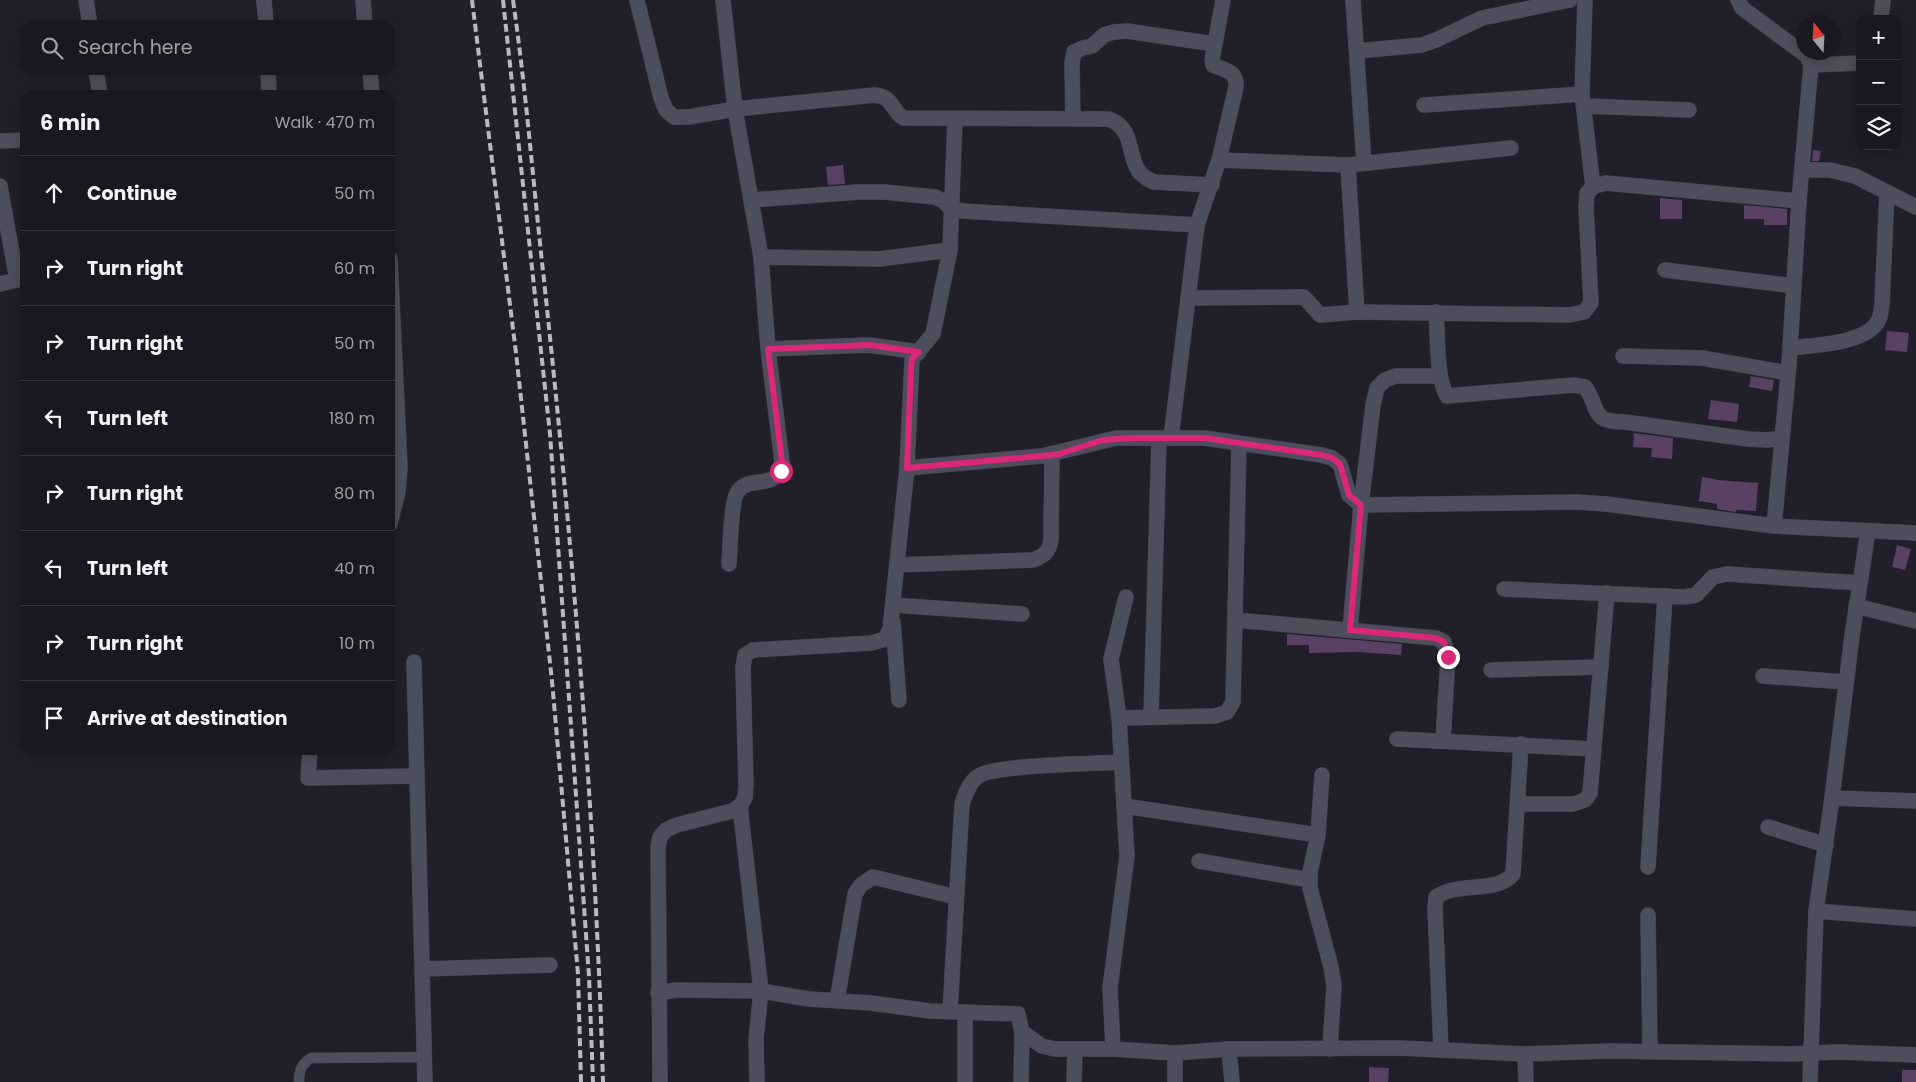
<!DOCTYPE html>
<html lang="en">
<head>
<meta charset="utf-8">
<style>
	body { margin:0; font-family:Poppins,sans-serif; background:#26242e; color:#f1f3f6 }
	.controls { position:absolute; right:15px; top:15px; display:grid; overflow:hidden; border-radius:10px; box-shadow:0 2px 12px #0003 }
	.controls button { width:45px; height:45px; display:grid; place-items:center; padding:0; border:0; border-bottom:1px solid #37363f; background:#191721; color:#f1f3f6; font:25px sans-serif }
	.compass { position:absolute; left:1796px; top:15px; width:45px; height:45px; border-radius:50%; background:#191721; box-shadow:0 2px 12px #0003; rotate:342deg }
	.stop { position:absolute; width:15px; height:15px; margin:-11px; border:4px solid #db2777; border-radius:50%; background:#fff }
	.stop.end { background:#db2777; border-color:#fff; box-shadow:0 1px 5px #0008 }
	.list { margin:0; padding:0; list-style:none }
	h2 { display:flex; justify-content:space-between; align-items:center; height:65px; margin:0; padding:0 20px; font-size:21px }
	h2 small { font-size:16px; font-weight:400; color:#9f9fa5 }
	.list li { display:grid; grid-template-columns:32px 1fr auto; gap:15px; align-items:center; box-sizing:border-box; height:75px; padding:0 20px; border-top:1px solid #37363f }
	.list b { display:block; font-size:19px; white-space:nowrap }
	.list em { font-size:16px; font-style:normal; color:#9f9fa5 }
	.icon { flex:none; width:28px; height:28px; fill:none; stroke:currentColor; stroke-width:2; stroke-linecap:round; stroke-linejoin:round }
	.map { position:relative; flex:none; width:1916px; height:1082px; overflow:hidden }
	.search { position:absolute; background:#191721; box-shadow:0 2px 12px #0003; left:20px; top:20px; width:375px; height:55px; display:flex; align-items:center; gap:12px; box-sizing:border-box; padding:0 18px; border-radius:15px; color:#9f9fa5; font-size:19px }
	.panel { position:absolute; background:#191721; box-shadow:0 2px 12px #0003; left:20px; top:90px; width:375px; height:665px; border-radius:15px }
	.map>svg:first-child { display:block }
	.building { fill:#594164 }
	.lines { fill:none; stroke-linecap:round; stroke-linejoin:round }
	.lane-casing { stroke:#3c3a45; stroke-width:11 }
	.street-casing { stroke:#3c3a45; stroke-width:16 }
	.lane { stroke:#4e4d5b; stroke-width:10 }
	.street { stroke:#4e4d5b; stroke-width:15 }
	.rail { stroke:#b9b9c3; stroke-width:4; stroke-dasharray:8 4; stroke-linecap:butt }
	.route { stroke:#db2777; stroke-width:6 }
</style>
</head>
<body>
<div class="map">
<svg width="1916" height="1082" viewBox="0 0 1916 1082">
	<rect width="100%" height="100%" fill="#211f2c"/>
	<g class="building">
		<path d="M1813,150L1821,151L1819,161H1812Z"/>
		<path d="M843,165L845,184L828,185L826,167Z"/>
		<path d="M1660,198L1682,200V219H1660Z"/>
		<path d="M1744,205L1787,209V225H1764V219H1744Z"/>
		<path d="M1887,331L1909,333L1907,352L1885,350Z"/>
		<path d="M1751,376L1774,380L1772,391L1749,387Z"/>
		<path d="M1711,400L1739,404L1737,422L1708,419Z"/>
		<path d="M1634,433L1673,438L1672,459L1651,457L1652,448L1633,447Z"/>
		<path d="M1702,477L1716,479V480L1758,483L1756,511L1736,510V512L1717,509V504L1699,501Z"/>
		<path d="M1897,545L1911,549L1905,570L1892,567Z"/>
		<path d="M1287,634L1402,644L1401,655L1358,652L1309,653V645H1287Z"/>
		<path d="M1369,1067L1389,1068L1388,1082H1369Z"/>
		<rect x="1902" y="1070" width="14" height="12"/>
	</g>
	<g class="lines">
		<g class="lane-casing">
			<path id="lane" d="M299,1082C299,1070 301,1065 311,1058L425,1057"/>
		</g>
		<g class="street-casing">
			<g id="street">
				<path d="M86,0L90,25"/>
				<path d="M264,0L266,25"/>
				<path d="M363,0L365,25"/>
				<path d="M637,0L661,98L666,110L674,117H689L735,109L875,95C893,97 890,108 903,118L1109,119C1136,130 1126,155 1140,173C1144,177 1149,180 1154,182L1212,185"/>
				<path d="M723,0L735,109L761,257L768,349L782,462C778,492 752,474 738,491C731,499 730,551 729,564"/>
				<path d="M1353,0L1364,163"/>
				<path d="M1585,0L1582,94L1593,187"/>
				<path d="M1738,0L1742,8L1807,56L1811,65L1799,201L1789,365L1774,526"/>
				<path d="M1881,19L1883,0"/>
				<path d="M1357,51L1422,45L1436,40L1482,18L1570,0"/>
				<path d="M1811,65L1860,63"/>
				<path d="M96,70L100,95"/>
				<path d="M268,70L269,95"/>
				<path d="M370,70L372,95"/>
				<path d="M1424,105L1582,94"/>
				<path d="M1584,106L1689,110"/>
				<path d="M1073,119L1072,63L1074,52L1083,48L1092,46L1104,35L1114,32L1127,31L1214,44"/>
				<path d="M0,141L25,140"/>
				<path d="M1219,160L1348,165L1511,148"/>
				<path d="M1348,165L1357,312"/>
				<path d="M1802,170H1830L1855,176L1916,207"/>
				<path d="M0,186L17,280"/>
				<path d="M751,200L859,192H884L935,197L943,201L951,208L962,211L1197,225"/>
				<path d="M761,257L879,259L950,250"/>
				<path d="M390,259L400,467L398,492L390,524"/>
				<path d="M1665,270L1794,286"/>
				<path d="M0,284L25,278"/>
				<path d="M1188,298L1304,297L1320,315L1357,312L1569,315L1584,312L1591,303L1586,207L1587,193L1593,187L1605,183L1799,201"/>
				<path d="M1436,312C1438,334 1436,378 1447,396L1574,385L1585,387C1601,409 1589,422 1625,422L1748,439L1767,440L1782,438"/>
				<path d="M1790,348C1814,345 1869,344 1879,319C1881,315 1881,309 1882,304L1887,192"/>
				<path d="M768,349L869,345L919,352"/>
				<path d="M1623,356L1702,358L1788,373"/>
				<path d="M1171,438L1197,225L1219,160L1236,87C1237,71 1226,71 1213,65L1212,60L1223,0"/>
				<path d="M907,468L1042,456L1116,438H1204L1322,455L1332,458L1340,464L1349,495L1361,505L1576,502L1606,504L1774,526L1916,533"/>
				<path d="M897,565L1033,560C1044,556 1049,552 1051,540L1052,455"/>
				<path d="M1504,589L1684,597L1696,595L1713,577L1727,574L1860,583"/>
				<path d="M893,605L1022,614"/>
				<path d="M1856,606L1916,621"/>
				<path d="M1235,620L1436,638L1444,642L1448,657L1443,741"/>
				<path d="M893,622L899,700"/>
				<path d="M1350,630L1361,505L1373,405L1377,388L1385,380L1396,376H1440"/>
				<path d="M414,662L425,1082"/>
				<path d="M1491,670L1601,667"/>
				<path d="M1763,676L1846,682"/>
				<path d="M1151,717L1159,438"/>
				<path d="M1119,718L1215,716L1227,712L1233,702L1239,444"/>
				<path d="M1397,739L1594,749"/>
				<path d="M310,750L308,778L417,776"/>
				<path d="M1322,775L1318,835L1310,872V888L1331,967L1334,985L1330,1049"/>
				<path d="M1832,798L1916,801"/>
				<path d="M1518,804H1573L1585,800L1590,793L1607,593"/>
				<path d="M740,806L761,991L756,1039L757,1082"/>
				<path d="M1124,806L1318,835"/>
				<path d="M1768,827L1826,845"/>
				<path d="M1199,861L1310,880"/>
				<path d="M1648,867L1665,596"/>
				<path d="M1816,911L1916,919"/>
				<path d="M1648,915L1650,1051"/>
				<path d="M423,969L550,965"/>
				<path d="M658,993L676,990L761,991L809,999L871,1003L930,1011L1018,1014L1022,1032L1042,1046L1055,1049H1113L1175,1053L1229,1049L1399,1048L1525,1054L1608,1051L1791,1054L1838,1052L1916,1055"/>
				<path d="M837,1001L855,894L861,885L873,877L956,897"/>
				<path d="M950,1011L962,804C965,795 969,783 977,777C992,764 1095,764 1121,762"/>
				<path d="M1113,1049L1110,988L1127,856L1119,718L1111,659L1126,597"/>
				<path d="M1229,1049L1232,1082"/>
				<path d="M1441,1049L1435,908L1436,897C1459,881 1497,894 1513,874L1521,744"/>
				<path d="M1175,1053V1082"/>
				<path d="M1525,1054L1526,1082"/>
				<path d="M660,1082L658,847L660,837L666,830L677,825L732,811L740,806L745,798L746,786L743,667L745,655L753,650L871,643L885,639L890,629L907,468L912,359L933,334L950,250L955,119"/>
				<path d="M965,1082V1012"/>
				<path d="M1021,1082L1022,1032"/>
				<path d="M1074,1082L1075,1049"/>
				<path d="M1810,1082L1816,911L1832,798L1852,636L1868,531"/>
			</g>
		</g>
		<use href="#lane" class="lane"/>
		<use href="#street" class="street"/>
		<g class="rail">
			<path d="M472,0L516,353L552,681L578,974L581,1082"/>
			<path d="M503,0L550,434L589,976L593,1082"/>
			<path d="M513,0C526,90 533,181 543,271C572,541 595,811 603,1082"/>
		</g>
	</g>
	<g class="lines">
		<path class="route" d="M781,471L782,462L768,349L870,345L919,352L912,359L911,368L907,468L1042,456L1059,454L1103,440L1131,438H1204L1322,455L1332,458L1340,464L1349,495L1361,505L1350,630L1436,638L1444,642L1448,657"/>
	</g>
</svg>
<div class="controls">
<button>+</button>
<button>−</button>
<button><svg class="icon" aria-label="layers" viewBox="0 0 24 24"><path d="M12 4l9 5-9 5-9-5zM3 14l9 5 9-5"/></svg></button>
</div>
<svg class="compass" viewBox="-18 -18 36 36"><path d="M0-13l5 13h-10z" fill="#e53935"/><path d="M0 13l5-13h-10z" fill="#9f9fa5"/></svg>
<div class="stop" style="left:781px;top:471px"></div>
<div class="stop end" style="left:1448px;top:657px"></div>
<div class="search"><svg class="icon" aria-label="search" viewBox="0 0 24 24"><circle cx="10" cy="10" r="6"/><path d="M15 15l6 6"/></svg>Search here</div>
<section class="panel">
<h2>6 min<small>Walk · 470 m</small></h2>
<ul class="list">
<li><svg class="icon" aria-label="ahead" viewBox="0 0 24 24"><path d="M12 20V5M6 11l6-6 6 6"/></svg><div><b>Continue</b></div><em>50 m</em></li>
<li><svg class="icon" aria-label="right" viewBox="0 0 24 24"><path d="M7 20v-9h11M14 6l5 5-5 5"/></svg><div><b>Turn right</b></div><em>60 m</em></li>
<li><svg class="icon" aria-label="right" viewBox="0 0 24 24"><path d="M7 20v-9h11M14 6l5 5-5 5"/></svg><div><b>Turn right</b></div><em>50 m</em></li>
<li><svg class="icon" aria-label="left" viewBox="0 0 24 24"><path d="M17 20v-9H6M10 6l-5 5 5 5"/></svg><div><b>Turn left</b></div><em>180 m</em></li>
<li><svg class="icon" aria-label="right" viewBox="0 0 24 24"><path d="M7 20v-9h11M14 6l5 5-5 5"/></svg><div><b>Turn right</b></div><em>80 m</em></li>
<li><svg class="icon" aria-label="left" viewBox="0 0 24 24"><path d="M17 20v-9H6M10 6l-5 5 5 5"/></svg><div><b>Turn left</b></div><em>40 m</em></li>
<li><svg class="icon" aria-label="right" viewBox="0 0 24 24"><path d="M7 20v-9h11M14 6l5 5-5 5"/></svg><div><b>Turn right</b></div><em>10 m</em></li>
<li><svg class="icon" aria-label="arrive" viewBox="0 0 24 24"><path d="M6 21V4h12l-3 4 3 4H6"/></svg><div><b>Arrive at destination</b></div></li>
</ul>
</section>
</div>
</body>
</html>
